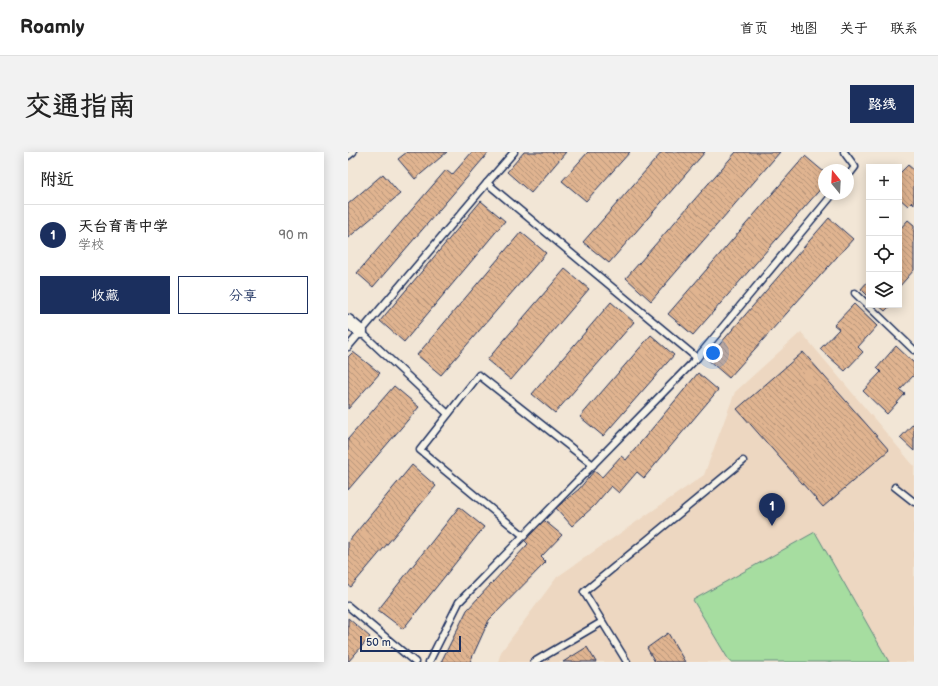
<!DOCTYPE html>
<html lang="zh">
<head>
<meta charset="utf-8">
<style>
	body { margin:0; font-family:"Balsamiq Sans","LXGW WenKai TC",sans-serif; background:#f2f2f2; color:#222 }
	.controls { position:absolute; right:12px; top:12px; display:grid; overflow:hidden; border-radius:0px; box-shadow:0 2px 10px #0003 }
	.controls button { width:36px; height:36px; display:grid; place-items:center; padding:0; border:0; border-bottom:1px solid #e0e0e0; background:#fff; color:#222; font:20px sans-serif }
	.compass { position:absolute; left:470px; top:12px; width:36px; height:36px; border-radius:50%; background:#fff; box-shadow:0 2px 10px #0003; rotate:342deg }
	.scale { position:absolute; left:12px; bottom:10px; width:101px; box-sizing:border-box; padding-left:4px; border:2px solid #1b2f5e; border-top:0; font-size:11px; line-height:14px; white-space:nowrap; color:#1b2f5e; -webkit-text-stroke:3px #f7f3e8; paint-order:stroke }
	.you { position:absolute; left:365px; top:201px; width:14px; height:14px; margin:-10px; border:3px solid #fff; border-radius:50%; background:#1a73e8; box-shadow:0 0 0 6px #1a73e833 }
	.badge { display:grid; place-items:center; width:26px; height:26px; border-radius:50%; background:#1b2f5e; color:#fff; font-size:13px; font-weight:700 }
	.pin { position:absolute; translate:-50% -33px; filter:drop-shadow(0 1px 2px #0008) }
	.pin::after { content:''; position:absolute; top:21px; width:14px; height:12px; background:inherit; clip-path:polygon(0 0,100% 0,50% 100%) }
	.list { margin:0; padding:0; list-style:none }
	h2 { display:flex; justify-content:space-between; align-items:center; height:52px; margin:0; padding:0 16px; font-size:17px }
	h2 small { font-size:13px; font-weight:400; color:#767676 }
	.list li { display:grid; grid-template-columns:26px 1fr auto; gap:12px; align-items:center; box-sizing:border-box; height:60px; padding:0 16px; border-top:1px solid #e0e0e0 }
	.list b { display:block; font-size:15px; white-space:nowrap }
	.list p { margin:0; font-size:13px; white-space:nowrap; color:#767676 }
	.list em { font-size:13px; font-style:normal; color:#767676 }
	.actions { display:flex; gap:8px; padding:12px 16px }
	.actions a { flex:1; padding:9px 0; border:1px solid #1b2f5e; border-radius:0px; text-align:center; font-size:14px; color:#1b2f5e }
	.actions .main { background:#1b2f5e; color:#fff }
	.icon { flex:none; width:22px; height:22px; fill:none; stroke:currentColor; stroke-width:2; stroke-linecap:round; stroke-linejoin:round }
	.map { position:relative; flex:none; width:566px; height:510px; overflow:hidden; border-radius:0px }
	header { display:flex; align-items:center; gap:24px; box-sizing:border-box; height:56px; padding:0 20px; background:#fff; border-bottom:1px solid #e0e0e0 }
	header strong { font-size:19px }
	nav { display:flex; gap:22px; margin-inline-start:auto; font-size:14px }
	.intro { display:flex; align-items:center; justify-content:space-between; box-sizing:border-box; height:96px; padding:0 24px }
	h1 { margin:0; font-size:28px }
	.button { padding:10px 18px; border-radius:0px; background:#1b2f5e; color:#fff; font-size:14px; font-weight:700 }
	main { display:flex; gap:24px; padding:0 24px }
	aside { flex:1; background:#fff; border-radius:0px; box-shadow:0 2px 10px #0003 }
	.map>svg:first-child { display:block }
	.built { fill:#edd7c1 }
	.green { fill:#a6dda0; stroke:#60867f }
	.building { fill:url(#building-back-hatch); stroke:#1b2f5e }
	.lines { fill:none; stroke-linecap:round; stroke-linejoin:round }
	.lane-casing { stroke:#1b2f5e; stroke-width:9 }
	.street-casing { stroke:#1b2f5e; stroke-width:15 }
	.lane { stroke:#f7f3e8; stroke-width:6 }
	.street { stroke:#f7f3e8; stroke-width:12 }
</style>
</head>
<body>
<header>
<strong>Roamly</strong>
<nav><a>首页</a><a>地图</a><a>关于</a><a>联系</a></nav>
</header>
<div class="intro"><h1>交通指南</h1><a class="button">路线</a></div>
<main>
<aside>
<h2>附近<small></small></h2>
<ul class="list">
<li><span class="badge">1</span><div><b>天台育青中学</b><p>学校</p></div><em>90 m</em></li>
</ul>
<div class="actions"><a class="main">收藏</a><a>分享</a></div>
</aside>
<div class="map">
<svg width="566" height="510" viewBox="0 0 566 510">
	<defs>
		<pattern id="building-back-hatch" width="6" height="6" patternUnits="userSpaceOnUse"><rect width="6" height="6" fill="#e0b490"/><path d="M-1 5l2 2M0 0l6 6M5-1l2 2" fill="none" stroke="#b59379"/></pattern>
	</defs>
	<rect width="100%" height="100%" fill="#f2e6d6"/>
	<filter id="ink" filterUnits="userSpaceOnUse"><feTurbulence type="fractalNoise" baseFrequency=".025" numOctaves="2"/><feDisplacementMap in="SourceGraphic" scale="8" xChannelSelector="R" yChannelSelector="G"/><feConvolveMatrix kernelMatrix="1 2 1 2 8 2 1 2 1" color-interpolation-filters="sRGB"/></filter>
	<g filter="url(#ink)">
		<path class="built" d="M453,180L566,314V510H150L153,500L209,425L356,323L387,240Z"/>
		<path class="green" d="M467,380L541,510H382L345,448Z"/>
		<g class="building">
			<path d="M59,0H99L67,27L50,7Z"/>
			<path d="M124,0H141L25,135L9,121L98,18L104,23Z"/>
			<path d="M176,0H218L183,41L159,20Z"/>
			<path d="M240,0H282L238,49L214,29Z"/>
			<path d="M314,0H357L261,111L235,90Z"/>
			<path d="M388,0H432L303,149L278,126Z"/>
			<path d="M457,4L476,20V33L345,183L320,162Z"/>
			<path d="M560,13L566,18V52L564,50L560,54L551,46V22Z"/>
			<path d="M35,22L52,42L0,86V52Z"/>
			<path d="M133,49L157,69L56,190L32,169Z"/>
			<path d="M481,66L505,87L381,226L359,207Z"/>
			<path d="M560,68L566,73V118L551,135V78Z"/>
			<path d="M173,80L198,101L93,223L69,203Z"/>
			<path d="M217,117L241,137L163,228L139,208Z"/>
			<path d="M521,128V145L513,137Z"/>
			<path d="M263,150L286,170L207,261L184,242Z"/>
			<path d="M506,152L529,174L510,195L515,200L497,219L472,197L491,177L486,173Z"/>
			<path d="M530,153H543L537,159Z"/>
			<path d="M303,183L326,203L255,284L232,265Z"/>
			<path d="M548,194L566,211V223L552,238L557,242L539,262L515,239L533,220L529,216Z"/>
			<path d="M5,200L32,221L0,257V205Z"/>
			<path d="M455,200L541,298L475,355L389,257Z"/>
			<path d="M350,221L370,238L296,326L289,320L271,341L263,334L246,354L224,374L208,356L231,337L246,319L254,325L273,304L278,308Z"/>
			<path d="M46,234L71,255L0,338V287Z"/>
			<path d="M566,271V299L552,286Z"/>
			<path d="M64,313L88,334L3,435L0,433V390Z"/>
			<path d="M111,355L136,375L55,477L30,458Z"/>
			<path d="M192,365L214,383L193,405L198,410L141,468L122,510H93L119,458L180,392L173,385Z"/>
			<path d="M0,466L22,485L0,510Z"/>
			<path d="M320,481L337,510H307L299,496Z"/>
			<path d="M239,495L248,510H215Z"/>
		</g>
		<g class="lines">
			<g class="lane-casing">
				<g id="lane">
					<path d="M496,0L507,15L500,24"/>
					<path d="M0,4L5,0"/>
					<path d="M139,31L166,0"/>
					<path d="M507,141L566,198"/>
					<path d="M13,180L100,262"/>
					<path d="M0,195L139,31L349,206"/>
					<path d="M547,335L566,350"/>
					<path d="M176,384L72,298L131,223L245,313"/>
					<path d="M0,454L67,510"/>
					<path d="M81,510L111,450L349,206L485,42"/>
					<path d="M186,510L254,470"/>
					<path d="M279,510L236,440L395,309"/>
				</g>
			</g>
			<g class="street-casing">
				<path id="street" d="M0,169L13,180"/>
			</g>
			<use href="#lane" class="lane"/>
			<use href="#street" class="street"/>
		</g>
	</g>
</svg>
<div class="controls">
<button>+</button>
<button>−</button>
<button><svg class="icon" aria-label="locate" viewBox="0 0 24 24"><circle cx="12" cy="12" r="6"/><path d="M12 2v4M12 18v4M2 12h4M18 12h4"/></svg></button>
<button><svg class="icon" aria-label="layers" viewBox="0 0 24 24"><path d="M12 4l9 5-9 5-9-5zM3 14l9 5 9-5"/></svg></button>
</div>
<svg class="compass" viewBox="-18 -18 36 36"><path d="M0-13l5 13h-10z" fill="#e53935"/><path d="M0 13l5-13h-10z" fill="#767676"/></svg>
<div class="scale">50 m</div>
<div class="you"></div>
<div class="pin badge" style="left:424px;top:374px">1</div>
</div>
</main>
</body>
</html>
